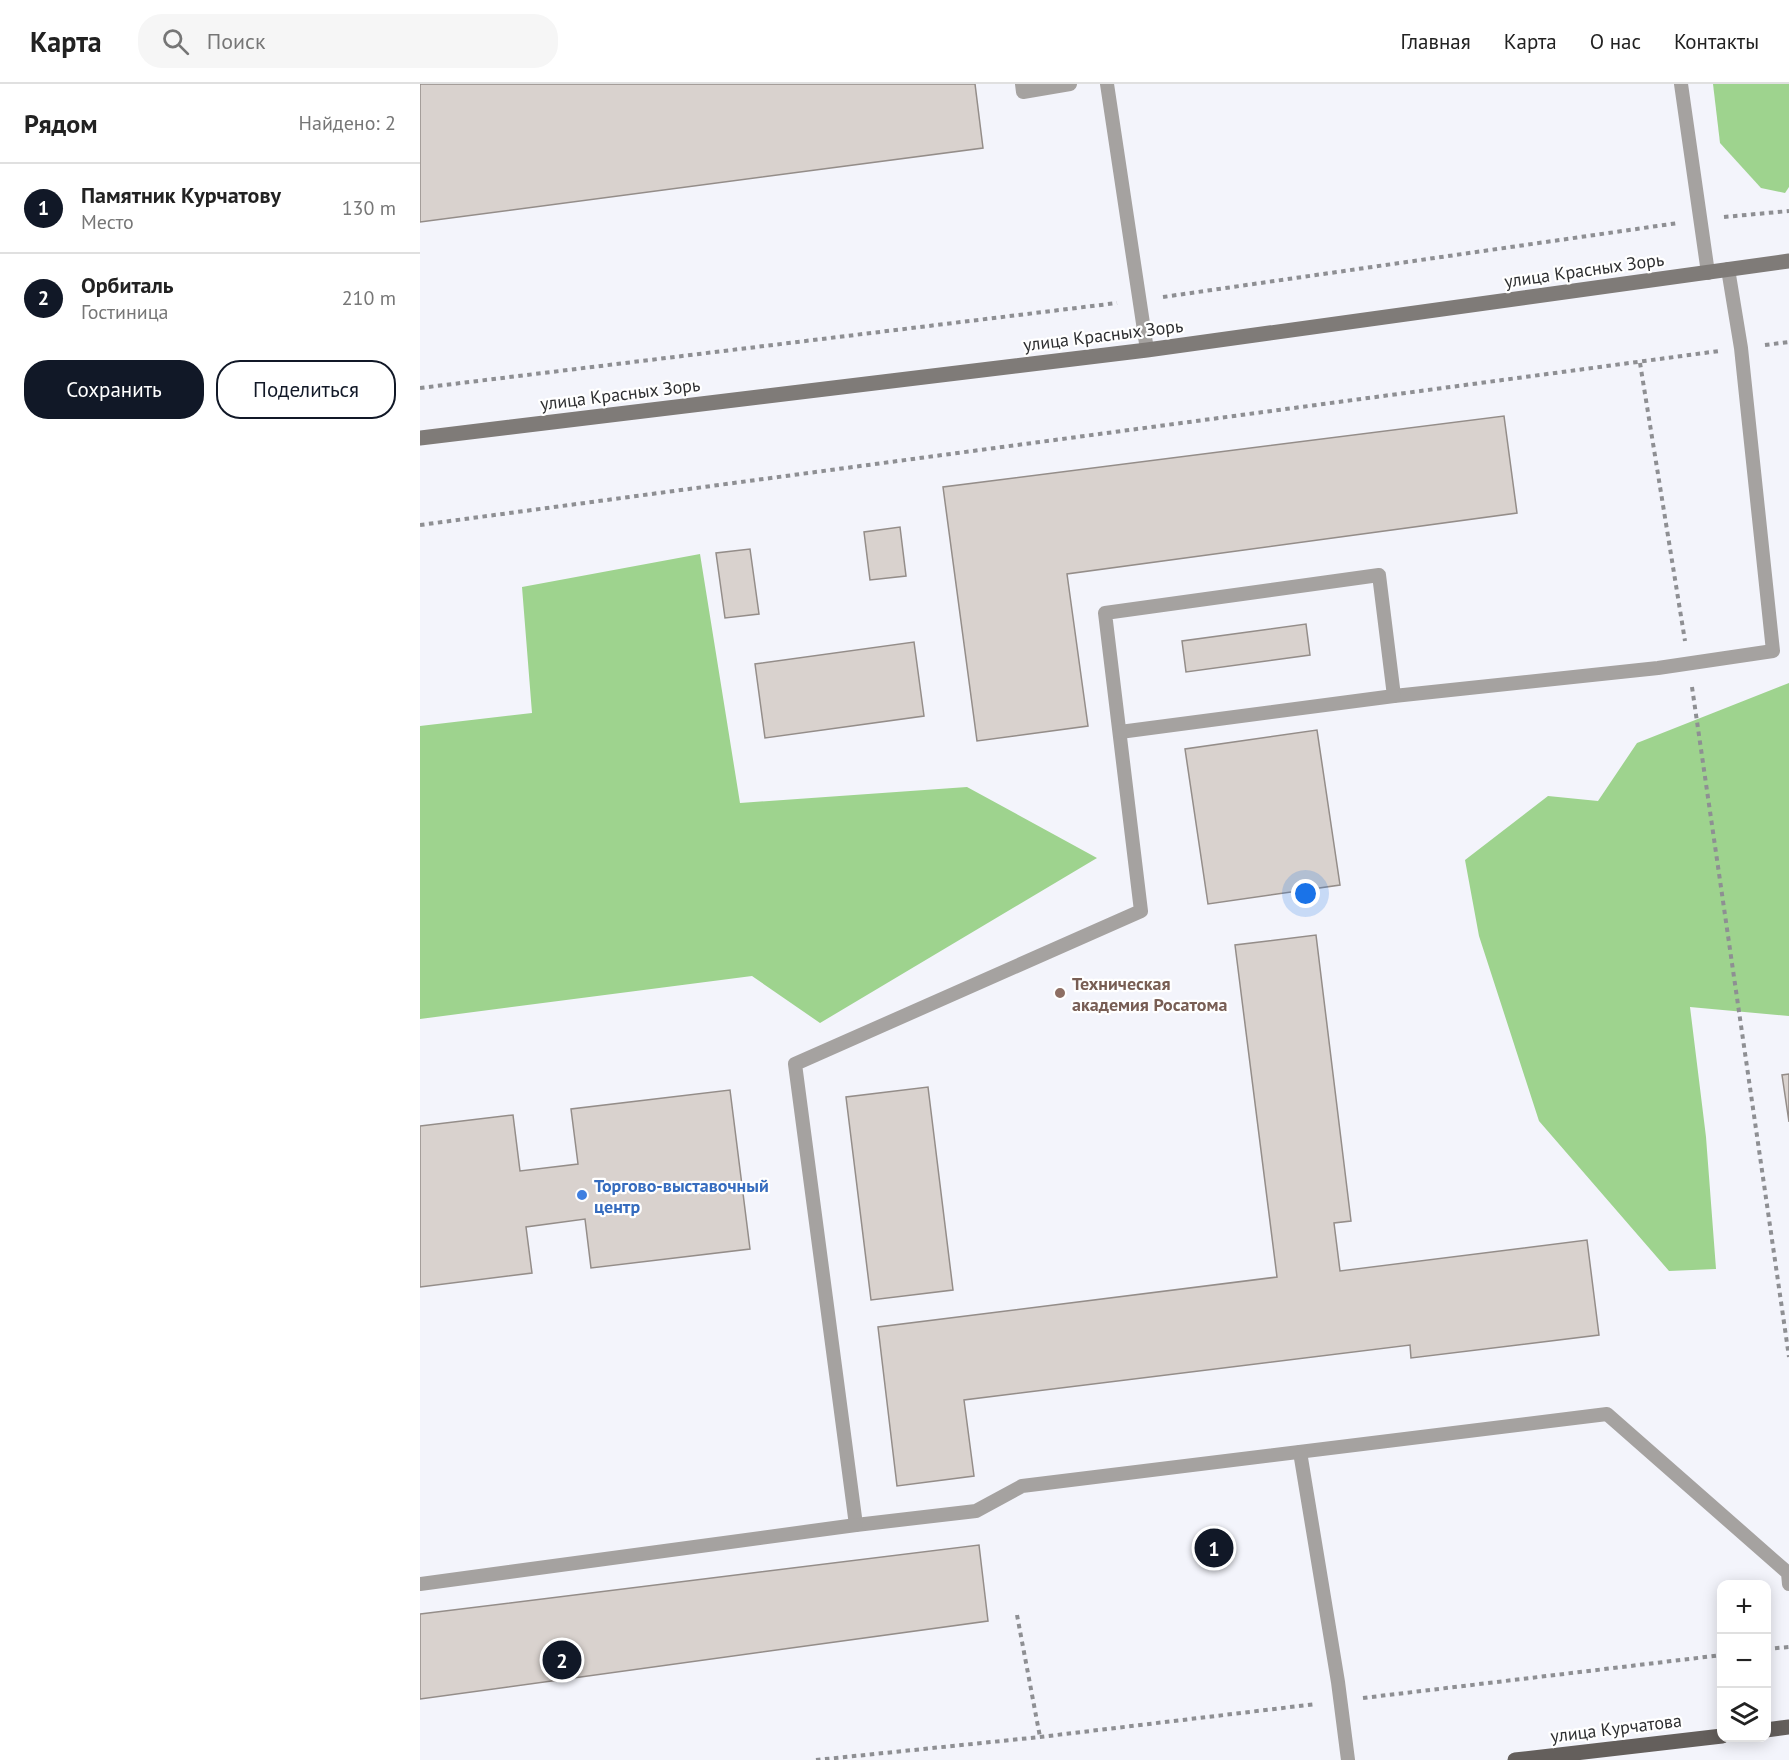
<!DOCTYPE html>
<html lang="ru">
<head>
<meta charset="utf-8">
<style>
	body { margin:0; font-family:"PT Sans",sans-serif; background:#f6f6f6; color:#222 }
	.controls { position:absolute; right:18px; bottom:18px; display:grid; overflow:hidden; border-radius:12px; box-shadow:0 3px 15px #0003 }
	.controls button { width:54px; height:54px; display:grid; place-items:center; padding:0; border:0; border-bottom:2px solid #e0e0e0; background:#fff; color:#222; font:30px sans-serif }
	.you { position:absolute; left:886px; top:810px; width:21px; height:21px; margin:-15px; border:4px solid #fff; border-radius:50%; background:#1a73e8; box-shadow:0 0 0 9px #1a73e833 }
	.badge { display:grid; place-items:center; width:39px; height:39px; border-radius:50%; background:#111827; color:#fff; font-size:20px; font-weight:700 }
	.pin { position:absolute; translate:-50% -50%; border:3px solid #fff; box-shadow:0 2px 6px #0006 }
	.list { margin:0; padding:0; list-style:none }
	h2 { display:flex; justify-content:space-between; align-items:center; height:78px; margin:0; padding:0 24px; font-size:26px }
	h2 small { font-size:20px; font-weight:400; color:#767676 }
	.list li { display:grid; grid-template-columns:39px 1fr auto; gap:18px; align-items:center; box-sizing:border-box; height:90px; padding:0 24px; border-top:2px solid #e0e0e0 }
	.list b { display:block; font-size:22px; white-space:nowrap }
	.list p { margin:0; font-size:20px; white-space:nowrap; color:#767676 }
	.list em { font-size:20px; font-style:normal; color:#767676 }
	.actions { display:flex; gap:12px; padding:18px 24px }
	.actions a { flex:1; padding:14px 0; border:2px solid #111827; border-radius:24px; text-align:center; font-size:21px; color:#111827 }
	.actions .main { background:#111827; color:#fff }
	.icon { flex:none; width:33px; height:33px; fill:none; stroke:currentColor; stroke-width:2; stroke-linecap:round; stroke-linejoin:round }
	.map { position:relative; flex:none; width:1369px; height:1676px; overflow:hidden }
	header { display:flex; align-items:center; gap:36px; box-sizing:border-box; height:84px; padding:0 30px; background:#fff; border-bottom:2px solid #e0e0e0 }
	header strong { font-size:28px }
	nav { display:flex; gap:33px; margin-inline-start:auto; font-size:21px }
	.search { width:420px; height:54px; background:#f6f6f6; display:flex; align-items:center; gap:15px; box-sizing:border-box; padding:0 21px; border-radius:24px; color:#767676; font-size:22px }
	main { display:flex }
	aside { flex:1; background:#fff }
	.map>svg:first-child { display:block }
	.green { fill:#9ed38e }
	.building { fill:#d9d2ce; stroke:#948d89; stroke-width:1.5 }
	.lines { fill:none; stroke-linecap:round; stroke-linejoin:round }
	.path { stroke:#8e8f93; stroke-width:4; stroke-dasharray:4.5 4.5; stroke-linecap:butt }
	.lane { stroke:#a5a2a0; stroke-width:14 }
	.secondary { stroke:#7f7b78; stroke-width:15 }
	.primary { stroke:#645f5c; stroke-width:15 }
	.education-dot { fill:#8d6e63; stroke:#fff; stroke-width:2 }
	.shop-dot { fill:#3f7fe0; stroke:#fff; stroke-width:2 }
	.labels { text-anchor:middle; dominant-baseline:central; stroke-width:4.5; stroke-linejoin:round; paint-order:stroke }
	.street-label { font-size:18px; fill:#2e2f31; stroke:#fff }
	.education-label { font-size:18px; font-weight:bold; fill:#785e54; stroke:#fff; text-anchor:start }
	.shop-label { font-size:18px; font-weight:bold; fill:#366cbe; stroke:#fff; text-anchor:start }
</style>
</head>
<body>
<header>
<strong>Карта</strong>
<div class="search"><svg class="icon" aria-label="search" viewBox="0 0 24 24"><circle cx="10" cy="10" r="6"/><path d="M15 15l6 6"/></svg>Поиск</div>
<nav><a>Главная</a><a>Карта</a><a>О нас</a><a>Контакты</a></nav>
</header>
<main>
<aside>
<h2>Рядом<small>Найдено: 2</small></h2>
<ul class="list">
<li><span class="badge">1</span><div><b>Памятник Курчатову</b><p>Место</p></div><em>130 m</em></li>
<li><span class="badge">2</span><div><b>Орбиталь</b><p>Гостиница</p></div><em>210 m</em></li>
</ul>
<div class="actions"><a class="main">Сохранить</a><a>Поделиться</a></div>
</aside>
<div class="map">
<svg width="1369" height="1676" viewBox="0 0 1369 1676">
	<rect width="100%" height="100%" fill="#f3f4fb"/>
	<g class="green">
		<path d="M1293,0H1369V103L1365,109L1341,104L1300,59Z"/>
		<path d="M280,470L320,719L547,703L677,774L400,939L332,892L0,935V642L112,629L102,503Z"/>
		<path d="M1369,599V932L1270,923L1286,1053L1296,1185L1249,1187L1119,1037L1059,852L1045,776L1128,712L1178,717L1217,659Z"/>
	</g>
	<g class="building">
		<path d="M0,0H555L563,64L0,138Z"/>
		<path d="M1084,332L1097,429L647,490L668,642L557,657L523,403Z"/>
		<path d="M480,443L486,492L450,496L444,448Z"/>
		<path d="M330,465L339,530L305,534L296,469Z"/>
		<path d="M886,540L890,571L766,588L762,557Z"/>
		<path d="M494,558L504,632L345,654L335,580Z"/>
		<path d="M897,646L920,801L788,820L765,665Z"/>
		<path d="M896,851L931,1137L914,1139L920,1187L1167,1156L1179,1251L991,1274L990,1261L544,1316L554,1392L477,1402L458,1243L857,1193L815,861Z"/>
		<path d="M1369,990V1038L1362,991Z"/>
		<path d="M508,1003L533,1206L451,1216L426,1013Z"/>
		<path d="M310,1006L330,1165L171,1184L165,1135L106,1143L112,1189L0,1203V1042L93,1031L100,1087L158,1080L151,1025Z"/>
		<path d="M559,1461L568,1537L0,1615V1530Z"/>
	</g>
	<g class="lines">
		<g class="path">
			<path d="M1304,133L1369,127"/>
			<path d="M743,213L1258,139"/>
			<path d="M1345,261L1369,258"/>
			<path d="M1220,279L1265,557"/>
			<path d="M0,304L697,219"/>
			<path d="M0,441L1299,267"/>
			<path d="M1272,603L1369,1273"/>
			<path d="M597,1531L620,1653"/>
			<path d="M1346,1565L1369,1563"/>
			<path d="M943,1614L1302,1571"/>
			<path d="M396,1676L620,1653L896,1620"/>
		</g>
		<g class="lane">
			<path d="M602,0L603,8L650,0"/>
			<path d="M687,0L727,266"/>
			<path d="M1261,0L1288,189"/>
			<path d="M1308,185L1321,264L1353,567L1238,584L974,612L959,491L685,529L721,827L375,980L436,1441L556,1427L602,1402L1187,1330L1368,1489L1369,1500"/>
			<path d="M700,648L974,612"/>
			<path d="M880,1368L918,1598L928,1676"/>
			<path d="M0,1500L436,1441"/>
		</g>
		<path class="secondary" d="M0,354L727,266L1369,177"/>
		<g class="primary">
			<path d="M1346,1646L1369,1643"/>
			<path d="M1095,1676L1302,1652"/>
		</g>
	</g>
	<circle class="education-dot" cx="640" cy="909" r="6"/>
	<circle class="shop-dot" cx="162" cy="1111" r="6"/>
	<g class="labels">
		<g class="street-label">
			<text transform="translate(1164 186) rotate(-8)">улица Красных Зорь</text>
			<text transform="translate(683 251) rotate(-7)">улица Красных Зорь</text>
			<text transform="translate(200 310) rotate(-7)">улица Красных Зорь</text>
			<text transform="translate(1196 1644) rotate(-7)">улица Курчатова</text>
		</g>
		<g class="education-label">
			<text x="652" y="899">Техническая<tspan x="652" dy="21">академия Росатома</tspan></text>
		</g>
		<g class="shop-label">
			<text x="174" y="1101">Торгово-выставочный<tspan x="174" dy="21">центр</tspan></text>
		</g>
	</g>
</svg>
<div class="controls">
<button>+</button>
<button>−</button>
<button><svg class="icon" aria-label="layers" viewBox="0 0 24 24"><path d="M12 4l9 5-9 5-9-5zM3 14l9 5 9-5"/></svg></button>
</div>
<div class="you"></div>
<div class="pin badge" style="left:794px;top:1464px">1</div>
<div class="pin badge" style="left:142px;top:1576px">2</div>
</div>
</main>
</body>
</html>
